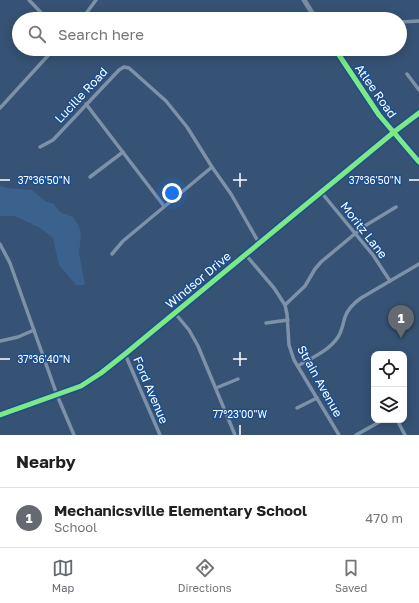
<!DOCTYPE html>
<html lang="en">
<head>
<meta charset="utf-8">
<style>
	body { margin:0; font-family:"Golos Text",sans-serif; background:#f6f6f6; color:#202124 }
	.controls { position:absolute; right:12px; bottom:12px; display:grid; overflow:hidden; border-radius:8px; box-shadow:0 2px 10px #0003 }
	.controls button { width:36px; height:36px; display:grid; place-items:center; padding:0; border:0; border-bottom:1px solid #e0e0e0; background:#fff; color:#202124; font:20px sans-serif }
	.you { position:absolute; left:172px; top:193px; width:14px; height:14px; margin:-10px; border:3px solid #fff; border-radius:50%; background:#1a73e8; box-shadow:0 0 0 6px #1a73e833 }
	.badge { display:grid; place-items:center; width:26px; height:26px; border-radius:50%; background:#656970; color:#fff; font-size:13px; font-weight:700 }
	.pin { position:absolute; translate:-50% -33px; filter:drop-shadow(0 1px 2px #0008) }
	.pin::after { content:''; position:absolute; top:21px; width:14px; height:12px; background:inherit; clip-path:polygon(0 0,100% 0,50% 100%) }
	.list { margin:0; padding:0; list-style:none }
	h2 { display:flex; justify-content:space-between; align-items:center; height:52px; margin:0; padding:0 16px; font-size:17px }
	h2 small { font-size:13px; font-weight:400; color:#757577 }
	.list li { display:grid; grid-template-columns:26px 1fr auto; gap:12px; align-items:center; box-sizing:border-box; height:60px; padding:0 16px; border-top:1px solid #e0e0e0 }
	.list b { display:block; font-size:15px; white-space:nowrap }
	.list p { margin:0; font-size:13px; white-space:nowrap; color:#757577 }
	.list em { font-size:13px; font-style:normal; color:#757577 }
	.icon { flex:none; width:22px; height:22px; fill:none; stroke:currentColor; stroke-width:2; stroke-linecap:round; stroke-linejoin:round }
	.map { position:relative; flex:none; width:419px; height:435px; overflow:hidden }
	.search { position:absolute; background:#fff; box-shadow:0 2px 10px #0003; left:12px; right:12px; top:12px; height:44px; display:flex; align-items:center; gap:10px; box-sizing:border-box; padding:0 14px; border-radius:22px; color:#757577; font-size:15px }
	.sheet { height:112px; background:#fff }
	nav { display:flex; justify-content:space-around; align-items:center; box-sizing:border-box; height:56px; border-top:1px solid #e0e0e0; background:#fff; font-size:11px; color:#757577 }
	nav a { display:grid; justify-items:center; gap:2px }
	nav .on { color:#656970 }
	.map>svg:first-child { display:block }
	.water { fill:#3b618d }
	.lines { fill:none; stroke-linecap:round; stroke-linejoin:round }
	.street { stroke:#7d92a8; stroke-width:3.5 }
	.secondary { stroke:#798da4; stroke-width:5 }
	.cycleway-casing { stroke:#1b4f8f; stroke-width:8 }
	.cycleway { stroke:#7ce984; stroke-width:5 }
	.ticks { fill:none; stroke:#fff; stroke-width:1.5 }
	.labels { text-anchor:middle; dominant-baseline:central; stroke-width:3; stroke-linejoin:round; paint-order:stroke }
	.street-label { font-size:12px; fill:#fff; stroke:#1b4f8f }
	.ticks-label { font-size:10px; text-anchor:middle; fill:#fff; stroke:#1b4f8f; stroke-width:3; stroke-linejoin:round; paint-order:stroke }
</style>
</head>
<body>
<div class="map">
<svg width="419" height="435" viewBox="0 0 419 435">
	<rect width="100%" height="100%" fill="#365274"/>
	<path class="water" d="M0,186L7,188L32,190L45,201L54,204L60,212L73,217L79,226L81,235L79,253L85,284L83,285H76L59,265L53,238L40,228L21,219L14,216H0Z"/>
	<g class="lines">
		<g class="street">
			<path d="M29,0L47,19"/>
			<path d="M82,19L96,0"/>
			<path d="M329,19C343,11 363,17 379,19"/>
			<path d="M400,22L419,21"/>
			<path d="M407,74L419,90"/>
			<path d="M86,104L164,206"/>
			<path d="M0,108L54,49"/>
			<path d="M394,132L419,113"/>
			<path d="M40,147L53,140L119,70L124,67L129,68L166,101L187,127L212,167L231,194L259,243"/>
			<path d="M90,177L123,152"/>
			<path d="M321,192L373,255L390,281"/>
			<path d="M0,244L10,263L57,395L74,435"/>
			<path d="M112,254L123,241L212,167"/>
			<path d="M245,254L274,288L285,305L287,314L289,345L294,360L339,435"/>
			<path d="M285,305L305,286L315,269L321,262L363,227L396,207"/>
			<path d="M174,312L189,330L198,346L235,435"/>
			<path d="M266,323L288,320"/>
			<path d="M0,341L18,337L34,330"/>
			<path d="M125,354L160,435"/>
			<path d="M298,366C311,358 329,351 338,337C342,331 343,324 345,317C348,308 354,303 361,298L419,264"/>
			<path d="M216,388L238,379"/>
			<path d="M297,408L317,398"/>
			<path d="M397,420L405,435"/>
			<path d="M356,435L383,420"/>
		</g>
		<g class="secondary">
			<path d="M304,0L316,19"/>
			<path d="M335,49L379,115L419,162"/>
			<path d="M0,415L81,386L101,373L125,354L394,132"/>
		</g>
		<g class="cycleway-casing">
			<g id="cycleway">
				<path d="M335,49L379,115L419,162"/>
				<path d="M0,415L81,386L101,373L125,354L394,132L419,113"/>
			</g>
		</g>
		<use href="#cycleway" class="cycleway"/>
	</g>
	<path class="ticks" d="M240,173V187M0,180H10M233,180H247M409,180H419M240,352V366M0,359H10M233,359H247M240,425V435"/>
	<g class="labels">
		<g class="street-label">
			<text transform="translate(376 91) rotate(55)">Atlee Road</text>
			<text transform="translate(81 95) rotate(-47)">Lucille Road</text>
			<text transform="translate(364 230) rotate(52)">Moritz Lane</text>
			<text transform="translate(198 280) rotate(-40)">Windsor Drive</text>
			<text transform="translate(320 381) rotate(61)">Strain Avenue</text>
			<text transform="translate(151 390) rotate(67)">Ford Avenue</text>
		</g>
	</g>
	<g class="ticks-label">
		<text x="44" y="184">37°36'50"N</text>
		<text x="375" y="184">37°36'50"N</text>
		<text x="44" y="363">37°36'40"N</text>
		<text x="240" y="418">77°23'00"W</text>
	</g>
</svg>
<div class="controls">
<button><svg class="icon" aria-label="locate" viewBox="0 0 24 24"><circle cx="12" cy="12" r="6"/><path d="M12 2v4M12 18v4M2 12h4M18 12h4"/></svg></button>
<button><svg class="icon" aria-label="layers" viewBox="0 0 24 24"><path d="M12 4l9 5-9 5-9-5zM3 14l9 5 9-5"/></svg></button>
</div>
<div class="you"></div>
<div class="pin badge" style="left:401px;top:338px">1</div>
<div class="search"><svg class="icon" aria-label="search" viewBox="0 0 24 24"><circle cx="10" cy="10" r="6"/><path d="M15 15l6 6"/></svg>Search here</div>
</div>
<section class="sheet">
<h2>Nearby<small></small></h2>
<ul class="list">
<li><span class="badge">1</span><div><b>Mechanicsville Elementary School</b><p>School</p></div><em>470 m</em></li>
</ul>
</section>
<nav>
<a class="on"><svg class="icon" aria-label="map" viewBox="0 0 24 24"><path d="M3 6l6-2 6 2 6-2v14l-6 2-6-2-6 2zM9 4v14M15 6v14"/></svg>Map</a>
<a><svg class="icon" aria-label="directions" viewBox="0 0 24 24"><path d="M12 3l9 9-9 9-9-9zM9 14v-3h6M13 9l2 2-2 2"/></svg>Directions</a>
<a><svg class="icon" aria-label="saved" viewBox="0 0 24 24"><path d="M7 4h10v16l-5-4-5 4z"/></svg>Saved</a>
</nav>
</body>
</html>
